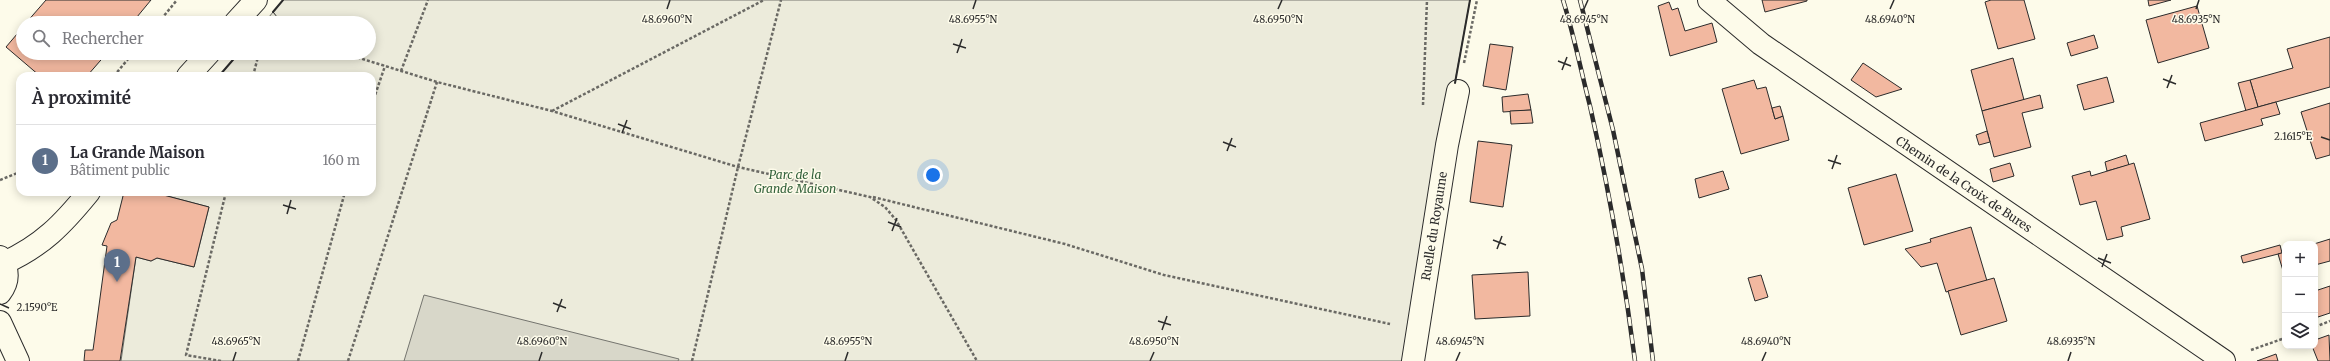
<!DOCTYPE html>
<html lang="fr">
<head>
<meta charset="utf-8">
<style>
	body { margin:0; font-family:Merriweather,serif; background:#f7f7f7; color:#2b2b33 }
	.controls { position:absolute; right:12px; bottom:12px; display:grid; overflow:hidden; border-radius:8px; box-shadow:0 2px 10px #0003 }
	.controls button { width:36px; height:36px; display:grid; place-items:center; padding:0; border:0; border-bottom:1px solid #e1e1e2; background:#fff; color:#2b2b33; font:20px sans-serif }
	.you { position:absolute; left:933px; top:175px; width:14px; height:14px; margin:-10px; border:3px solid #fff; border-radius:50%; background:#1a73e8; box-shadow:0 0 0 6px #1a73e833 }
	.badge { display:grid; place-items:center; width:26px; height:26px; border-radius:50%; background:#c62828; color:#fff; font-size:13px; font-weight:700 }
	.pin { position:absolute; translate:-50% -33px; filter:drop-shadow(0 1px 2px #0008) }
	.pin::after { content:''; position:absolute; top:21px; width:14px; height:12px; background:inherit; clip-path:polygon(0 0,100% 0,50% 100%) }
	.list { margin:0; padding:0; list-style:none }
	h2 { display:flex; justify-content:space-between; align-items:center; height:52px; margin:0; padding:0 16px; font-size:17px }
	h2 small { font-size:13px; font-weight:400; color:#7c7c81 }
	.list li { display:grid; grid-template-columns:26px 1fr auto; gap:12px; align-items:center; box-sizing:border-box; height:72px; padding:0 16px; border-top:1px solid #e1e1e2 }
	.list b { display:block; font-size:15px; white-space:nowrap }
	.list p { margin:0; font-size:13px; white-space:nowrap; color:#7c7c81 }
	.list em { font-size:13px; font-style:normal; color:#7c7c81 }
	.icon { flex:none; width:22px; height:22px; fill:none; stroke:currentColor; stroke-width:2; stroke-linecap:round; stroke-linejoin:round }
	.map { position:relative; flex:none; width:2330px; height:361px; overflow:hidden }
	.search { position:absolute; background:#fff; box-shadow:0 2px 10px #0003; left:16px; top:16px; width:360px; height:44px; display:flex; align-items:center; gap:10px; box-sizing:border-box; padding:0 14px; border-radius:22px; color:#7c7c81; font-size:15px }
	.panel { position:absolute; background:#fff; box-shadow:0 2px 10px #0003; left:16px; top:72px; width:360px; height:124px; border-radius:12px }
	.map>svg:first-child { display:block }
	.green { fill:#ecebdb; stroke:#74746e }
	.water { fill:#d8d7c9; stroke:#74746e }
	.building { fill:#f2b8a0; stroke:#2b2b2b }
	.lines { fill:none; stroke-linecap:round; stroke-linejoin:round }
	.minor-casing { stroke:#2b2b2b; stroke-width:24 }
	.secondary-casing { stroke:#2b2b2b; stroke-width:24 }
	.path { stroke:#6a6964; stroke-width:2.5; stroke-dasharray:3 2; stroke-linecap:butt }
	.minor { stroke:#fdfbea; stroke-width:22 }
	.secondary { stroke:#fdfbea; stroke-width:22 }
	.rail-casing { stroke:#2b2b2b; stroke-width:4.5 }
	.rail { stroke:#fdfbea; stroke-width:3; stroke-dasharray:9; stroke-linecap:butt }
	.fence { stroke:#2b2b2b; stroke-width:1; stroke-dasharray:5 2; stroke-linecap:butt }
	.wall { stroke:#2b2b2b; stroke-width:2 }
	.ticks { fill:none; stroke:#2b2b2b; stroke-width:1.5 }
	.labels { text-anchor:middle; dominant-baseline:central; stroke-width:3; stroke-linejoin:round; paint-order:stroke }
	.park-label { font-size:12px; font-style:italic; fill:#34623c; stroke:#fdfbea }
	.street-label { font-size:12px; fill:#2b2b2b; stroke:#fdfbea }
	.ticks-label { font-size:10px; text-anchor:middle; fill:#2b2b2b; stroke:#fdfbea; stroke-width:3; stroke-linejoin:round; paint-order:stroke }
</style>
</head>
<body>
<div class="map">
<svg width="2330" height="361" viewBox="0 0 2330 361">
	<rect width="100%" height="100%" fill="#fdfbea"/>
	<path class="green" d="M283,0H1470L1439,168L1408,361H121L136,257L151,261L157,258L194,267L209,207L152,192H372V76H219L239,53H369V23H264Z"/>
	<path class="water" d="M424,295L679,359L678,361H404Z"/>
	<g class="building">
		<path d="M46,0H151L132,23H26Z"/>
		<path d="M1762,0H1807V1L1765,12Z"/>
		<path d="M1991,0H2024L2035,39L1998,49L1985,2Z"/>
		<path d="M2148,0H2171L2149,6Z"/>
		<path d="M1669,2L1672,10L1678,8L1685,31L1712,23L1717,42L1670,56L1658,6Z"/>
		<path d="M2197,6L2209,48L2158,63L2146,20Z"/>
		<path d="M23,27V53H107L87,76H40L6,47Z"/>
		<path d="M2094,35L2098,48L2071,56L2067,43Z"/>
		<path d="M2330,37V87L2258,107L2250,80L2293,68L2287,49Z"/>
		<path d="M1490,44L1513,47L1506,90L1483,86Z"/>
		<path d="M2013,58L2024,100L1982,111L1971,70Z"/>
		<path d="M1863,63L1902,89L1876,97L1851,80Z"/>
		<path d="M2107,77L2114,102L2084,110L2077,85Z"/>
		<path d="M1754,80L1757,89L1766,87L1775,119L1783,116L1789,140L1741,154L1722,89Z"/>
		<path d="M2250,80L2258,107L2246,111L2238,83Z"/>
		<path d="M1528,94L1531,110L1503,112L1502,97Z"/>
		<path d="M2040,95L2043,108L2022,113L2031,147L1994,157L1982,111Z"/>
		<path d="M2276,102L2280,114L2261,119L2263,125L2205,141L2200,123Z"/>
		<path d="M2330,103V155L2316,159L2301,112Z"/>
		<path d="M1780,106L1783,116L1775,119L1772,108Z"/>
		<path d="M1531,110L1533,123L1511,124L1510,111Z"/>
		<path d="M1987,131L1990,142L1979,145L1976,135Z"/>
		<path d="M1478,141L1512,145L1503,207L1470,202Z"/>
		<path d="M2126,155L2129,165L2107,171L2105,162Z"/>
		<path d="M2010,163L2014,176L1993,182L1990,169Z"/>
		<path d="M2134,163L2150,219L2121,227L2123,236L2107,240L2096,201L2080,205L2072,176L2090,171L2091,176Z"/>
		<path d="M1723,171L1729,189L1699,198L1695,179Z"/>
		<path d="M1896,174L1913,231L1864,245L1848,188Z"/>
		<path d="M124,192H152L209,207L194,267L157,258L151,261L136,257L120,361H84L85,350H93L107,246L102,245L111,223L117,220Z"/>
		<path d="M1971,227L1987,281L1946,292L1937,263L1921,267L1905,249L1931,242L1930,239Z"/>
		<path d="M2330,239V261L2315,265L2314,244Z"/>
		<path d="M2280,245L2282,253L2243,263L2241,256Z"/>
		<path d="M2285,252V273L2284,274L2278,254Z"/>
		<path d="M1528,272L1530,316L1475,319L1472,275Z"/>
		<path d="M1761,275L1768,297L1755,301L1748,278Z"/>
		<path d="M1994,278L2007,321L1961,335L1948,291Z"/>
		<path d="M2330,286V313L2315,318V291Z"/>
		<path d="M2329,335L2330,361H2318L2312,346H2315V340Z"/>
		<path d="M2276,354L2278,361H2257Z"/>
	</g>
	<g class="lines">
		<g class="minor-casing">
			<g id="minor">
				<path d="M1709,0L1761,44L2224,361"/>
				<path d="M235,23L256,0"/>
				<path d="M188,76L209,53"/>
				<path d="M4,263C42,246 63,224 89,192"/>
				<path d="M1413,361L1447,145L1458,91"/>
			</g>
		</g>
		<g class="secondary-casing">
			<g id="secondary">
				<path d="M0,257C9,270 9,281 0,293"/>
				<path d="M0,322L18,361"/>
			</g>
		</g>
		<g class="path">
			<path d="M158,23L177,0"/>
			<path d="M343,53L437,82L552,111L738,167L870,197L885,207L896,220L977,361"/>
			<path d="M1464,63L1477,0"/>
			<path d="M401,71L428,0"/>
			<path d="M114,76L133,53"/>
			<path d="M253,76L259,53"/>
			<path d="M372,104L385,66"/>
			<path d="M1423,105L1427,0"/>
			<path d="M552,111L764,0"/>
			<path d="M0,180L20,172"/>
			<path d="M873,197L1065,244L1164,275L1390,324"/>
			<path d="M2315,327L2330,321"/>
			<path d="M2251,350L2285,338"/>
			<path d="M221,361L186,355L226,192"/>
			<path d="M298,361L345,192"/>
			<path d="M348,361L437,82"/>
			<path d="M692,361L738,167L781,0"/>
		</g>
		<use href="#minor" class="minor"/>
		<use href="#secondary" class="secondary"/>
		<g class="rail-casing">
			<g id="rail">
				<path d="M1563,0C1574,35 1581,71 1590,106C1609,190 1624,275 1635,361"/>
				<path d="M1580,0L1613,130L1642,269L1653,361"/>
			</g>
		</g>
		<use href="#rail" class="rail"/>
		<g class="fence">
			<path d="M273,12L282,23"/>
			<path d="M238,54L265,59L276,53"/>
		</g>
		<g class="wall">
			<path d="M273,12L283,0"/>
			<path d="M219,76L238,54"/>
			<path d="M1455,83L1470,0"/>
		</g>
	</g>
	<path class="ticks" d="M667,9L670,0M973,9L976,0M1278,9L1282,0M1584,9L1588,0M1890,9L1894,0M2196,9L2199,0M953,44L966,48M957,53L962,39M1558,61L1571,66M1562,70L1567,57M2163,79L2176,84M2167,88L2172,75M618,124L631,129M622,133L627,120M2321,137L2330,140M1223,142L1236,147M1227,151L1232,138M1828,160L1841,164M1832,169L1837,155M283,205L296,209M287,214L291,200M888,222L901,227M892,231L897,218M1493,240L1506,245M1497,249L1502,236M2098,258L2111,263M2102,267L2107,254M553,303L566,308M0,304L9,308M557,312L562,299M1158,321L1171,325M1162,330L1167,316M233,361L236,352M539,361L542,352M845,361L848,352M1150,361L1154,352M1456,361L1460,352M1762,361L1766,352M2068,361L2071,352"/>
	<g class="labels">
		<g class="park-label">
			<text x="795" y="174">Parc de la<tspan x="795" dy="14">Grande Maison</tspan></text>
		</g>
		<g class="street-label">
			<text transform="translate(1964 184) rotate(34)">Chemin de la Croix de Bures</text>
			<text transform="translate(1434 226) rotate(-81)">Ruelle du Royaume</text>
		</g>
	</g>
	<g class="ticks-label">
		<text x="667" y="23">48.6960°N</text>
		<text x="973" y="23">48.6955°N</text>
		<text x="1278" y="23">48.6950°N</text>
		<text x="1584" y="23">48.6945°N</text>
		<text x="1890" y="23">48.6940°N</text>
		<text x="2196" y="23">48.6935°N</text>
		<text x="2293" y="140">2.1615°E</text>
		<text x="37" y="311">2.1590°E</text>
		<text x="236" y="345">48.6965°N</text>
		<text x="542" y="345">48.6960°N</text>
		<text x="848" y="345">48.6955°N</text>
		<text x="1154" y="345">48.6950°N</text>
		<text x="1460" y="345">48.6945°N</text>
		<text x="1766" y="345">48.6940°N</text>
		<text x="2071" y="345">48.6935°N</text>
	</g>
</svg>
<div class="controls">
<button>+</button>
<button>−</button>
<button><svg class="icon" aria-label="layers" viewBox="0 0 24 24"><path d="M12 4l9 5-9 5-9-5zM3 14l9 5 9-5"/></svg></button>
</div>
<div class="you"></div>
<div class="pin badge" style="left:117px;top:282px;background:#5c6f8a">1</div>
<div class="search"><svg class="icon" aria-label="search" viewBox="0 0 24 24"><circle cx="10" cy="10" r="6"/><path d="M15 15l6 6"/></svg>Rechercher</div>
<section class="panel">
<h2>À proximité<small></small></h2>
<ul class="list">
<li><span class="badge" style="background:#5c6f8a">1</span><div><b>La Grande Maison</b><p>Bâtiment public</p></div><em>160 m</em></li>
</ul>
</section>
</div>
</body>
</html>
